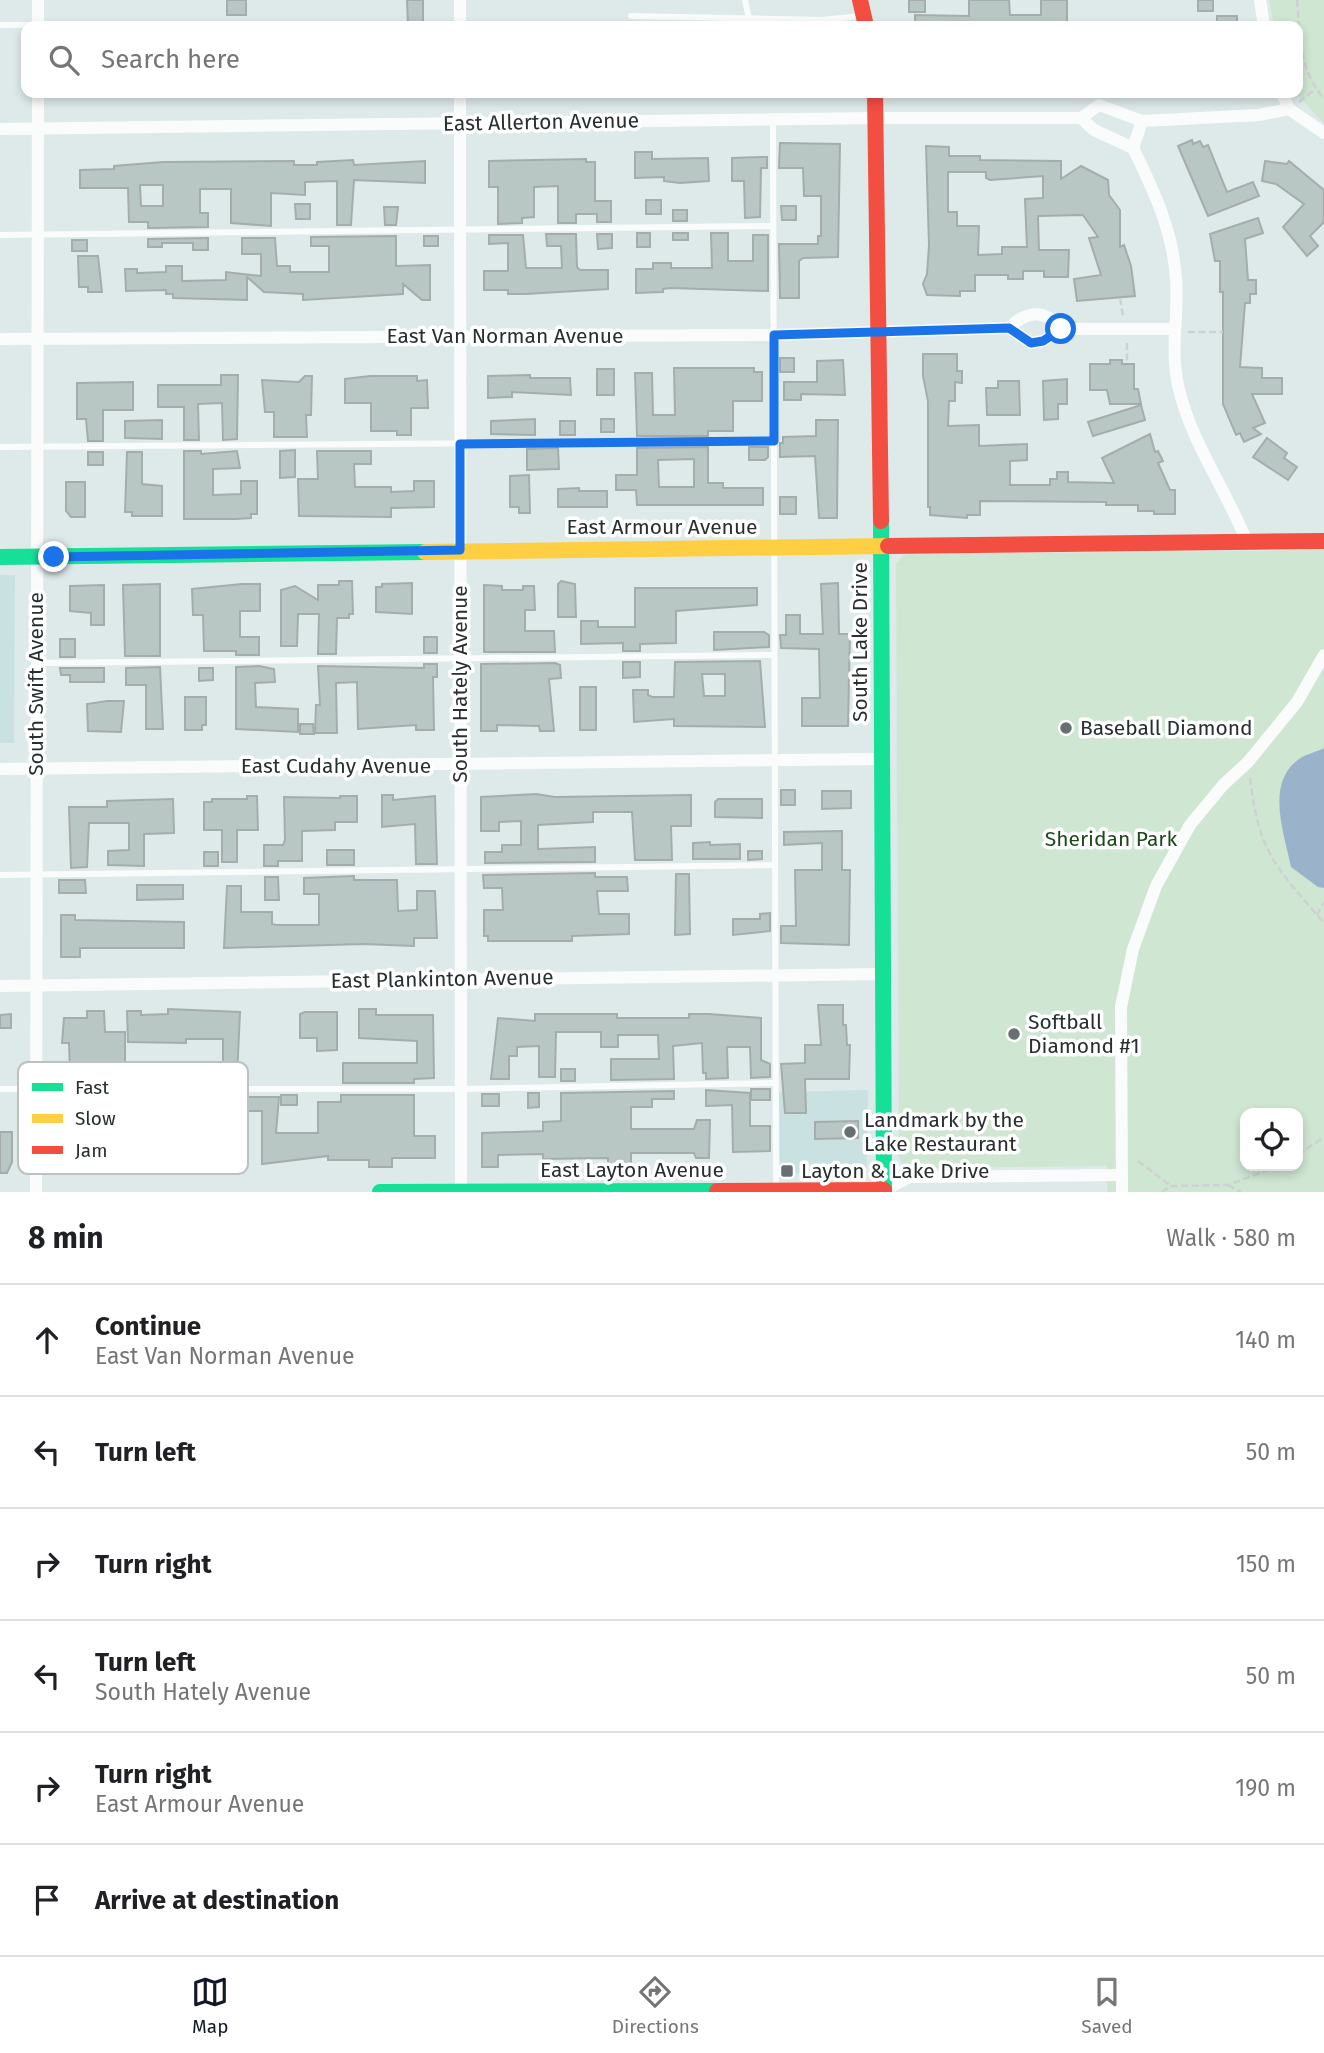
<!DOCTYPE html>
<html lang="en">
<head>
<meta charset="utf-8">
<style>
	body { margin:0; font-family:"Fira Sans",sans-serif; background:#f6f6f6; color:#202124 }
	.controls { position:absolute; right:21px; bottom:21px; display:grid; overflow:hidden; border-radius:14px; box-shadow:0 4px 10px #0003 }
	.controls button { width:63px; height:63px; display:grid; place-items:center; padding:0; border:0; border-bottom:2px solid #e0e0e0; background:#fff; color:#202124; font:35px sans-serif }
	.stop { position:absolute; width:21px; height:21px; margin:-16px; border:5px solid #1a73e8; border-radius:50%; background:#fff }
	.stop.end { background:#1a73e8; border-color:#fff; box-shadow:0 2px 7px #0008 }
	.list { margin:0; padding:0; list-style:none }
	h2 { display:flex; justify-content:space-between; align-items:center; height:91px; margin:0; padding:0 28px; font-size:30px }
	h2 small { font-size:23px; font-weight:400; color:#757577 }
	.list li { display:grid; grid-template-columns:46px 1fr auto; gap:21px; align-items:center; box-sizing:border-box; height:112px; padding:0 28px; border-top:2px solid #e0e0e0 }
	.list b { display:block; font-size:26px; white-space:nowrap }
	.list p { margin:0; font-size:23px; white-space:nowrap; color:#757577 }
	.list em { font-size:23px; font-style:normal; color:#757577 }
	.icon { flex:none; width:38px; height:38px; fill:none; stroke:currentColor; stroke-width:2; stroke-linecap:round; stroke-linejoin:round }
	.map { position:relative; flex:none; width:1324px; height:1192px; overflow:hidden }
	.search { position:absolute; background:#fff; box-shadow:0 4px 10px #0003; left:21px; right:21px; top:21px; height:77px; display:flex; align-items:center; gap:18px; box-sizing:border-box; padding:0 24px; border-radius:14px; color:#757577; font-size:26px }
	.sheet { height:763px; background:#fff }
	nav { display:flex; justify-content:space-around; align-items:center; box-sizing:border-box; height:98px; border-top:2px solid #e0e0e0; background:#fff; font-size:19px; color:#757577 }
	nav a { display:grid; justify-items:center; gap:4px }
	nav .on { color:#111827 }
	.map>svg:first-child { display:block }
	.built { fill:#cae1e1 }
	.green { fill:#cfe6d3; fill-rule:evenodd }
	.water { fill:#9ab3ca }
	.building { fill:#b8c7c4; stroke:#a4adac; stroke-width:2; fill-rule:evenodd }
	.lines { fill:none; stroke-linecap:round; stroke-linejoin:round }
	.path { stroke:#ced1d1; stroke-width:2.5; stroke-dasharray:7 3.5; stroke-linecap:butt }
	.lane { stroke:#fafcfc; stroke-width:6 }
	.street { stroke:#fafcfc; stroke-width:12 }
	.fast { stroke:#16e098; stroke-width:16 }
	.slow { stroke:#ffcf43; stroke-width:16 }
	.jam { stroke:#f24e42; stroke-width:16 }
	.route { stroke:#1a73e8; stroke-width:9 }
	.poi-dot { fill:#677070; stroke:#fff; stroke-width:2.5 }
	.labels { text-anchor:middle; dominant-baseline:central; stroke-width:7; stroke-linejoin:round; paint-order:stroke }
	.street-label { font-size:21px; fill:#272f2f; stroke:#fff }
	.poi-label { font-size:21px; fill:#272f2f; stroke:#fff; text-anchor:start }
	.park-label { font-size:21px; fill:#1c4a1b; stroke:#fff }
	.key { fill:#fff; stroke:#bec1c1; stroke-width:2 }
	.key-label { font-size:19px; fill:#272f2f }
</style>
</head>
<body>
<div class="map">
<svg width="1324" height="1192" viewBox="0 0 1324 1192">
	<rect width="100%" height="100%" fill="#deeaea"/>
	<g class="built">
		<path d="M0,575H15L14,743H0Z"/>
		<path d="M868,1090L867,1166L864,1171L780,1174L779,1092Z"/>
	</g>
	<g class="green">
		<path d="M1269,0H1324V124L1296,93L1298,26H1274Z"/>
		<path d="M1324,550V1192H1107V1166L905,1168L899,1158L896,564L903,555L909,554ZM1245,1113H1298V1166H1245Z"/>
	</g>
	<path class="water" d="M1324,748V888L1318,887L1291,867C1284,833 1265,783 1299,759C1306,754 1316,752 1324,748Z"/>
	<g class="building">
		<rect x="227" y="0" width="19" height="15"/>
		<path d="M407,0H423V26H408Z"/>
		<rect x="909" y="0" width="16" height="12"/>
		<path d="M969,0H1009L1010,15H1041V0H1067V26H915V15L969,16Z"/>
		<rect x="1198" y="0" width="15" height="11"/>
		<rect x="1217" y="16" width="20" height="10"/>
		<path d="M1192,140L1193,144L1200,141L1203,147L1208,145L1227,192L1253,182L1259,196L1208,216L1178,146Z"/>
		<path d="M780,143L840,144L838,257L803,258L799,261V298H780L779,244H818V236H821V196H804L803,168H779Z"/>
		<path d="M926,146L949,147V156H980V160L1061,161V179L1081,166L1108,180L1109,195L1120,210V247L1124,245L1131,266L1135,296L1077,301L1074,279L1101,275L1089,238L1098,237L1083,215L1038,216L1039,250H1069L1068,277H1044V271H1023V279H1008V275H975V291H960V296L927,295L923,284L927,274L929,245ZM948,172H986V178L990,180L1043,176V198L1025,199L1027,247H1002V254L978,255L979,226H957V212H948Z"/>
		<path d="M635,152H652V159L708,158L709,181L680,183L664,181V177L635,178Z"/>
		<path d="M761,157H767V168H761L760,217L745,218L744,181H732V158Z"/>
		<path d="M586,159V162H595V201H611V222H597V214H576V223H558V186L534,187V217L522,218V223L498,224V187H489V161Z"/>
		<path d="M353,160L354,165L425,161V183L354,180L351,225H337V181L305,182V195L271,193V226L231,223V189H200V213H208V227L148,228V222H129L128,188H80V170L114,169V166L163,162L294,161V165H317V162ZM140,185H163V206H141Z"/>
		<path d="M1265,161L1287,164L1289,161L1324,190V222L1310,236L1318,246L1307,256L1283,227L1304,204L1276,184L1262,181Z"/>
		<rect x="646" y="200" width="15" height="14"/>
		<path d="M295,204H310V219H296Z"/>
		<path d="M781,206H796V220H782Z"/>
		<path d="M384,207H398L396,225H385Z"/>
		<rect x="673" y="210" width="14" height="11"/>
		<path d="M1258,218L1263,233L1245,239L1248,280H1256V294H1250V303H1245L1240,367L1262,368V378H1282V394H1252L1265,423L1253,428L1261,434L1244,442L1240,433L1236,435L1223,404V292H1220V261H1215L1210,234Z"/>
		<rect x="637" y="233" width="13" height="14"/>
		<rect x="673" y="233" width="15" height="7"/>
		<path d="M711,233H728V261H753V235H768V291L671,288L663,289V292L636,293V269H653V263H671V268H712Z"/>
		<path d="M546,234H576L577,267L580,270H608V289L526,294H508V290H484V271H508V243L489,244V235H523L526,268H562L561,246H547Z"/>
		<path d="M597,234H612V248L598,249Z"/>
		<path d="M396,236V266L430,265V300H422L403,284V294L303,300V294L264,292L247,277V300L173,298V294H166V290L126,291L125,269H137V273L166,272V266H182V281L226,280V272L261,276V254H242V238H275L277,266H290V272H329V246H311V237Z"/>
		<rect x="424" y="236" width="14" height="10"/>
		<path d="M208,238V250H193V243H162V247H148V239Z"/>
		<rect x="72" y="240" width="15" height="11"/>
		<path d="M78,256H98L102,292H88V287H79Z"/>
		<path d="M923,354H957V371H962V383L955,382V401H949L948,426L979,425V446L1027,444V460L1010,461V485H1050V479H1057V472H1068V482L1114,483L1102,458L1150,434L1155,452L1158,451L1163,461L1158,463L1170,490H1175V514H1154V511H1138V505H1106V502L980,501V515H967V518L930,515V507H928V401L923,376Z"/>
		<rect x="780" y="358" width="14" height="14"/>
		<path d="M843,360L845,395L801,394V400H784V382H817V361Z"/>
		<path d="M1110,360H1122V364H1134V389H1138L1141,404H1110L1107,390H1090V364H1110Z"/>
		<path d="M674,368H754V372H762V401H733V431H708V436H637L635,373H652L653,415H675Z"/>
		<rect x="597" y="369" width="17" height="26"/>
		<path d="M221,375H238L237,439L223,440L222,403L198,404L199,440H184V407H158V385H221Z"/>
		<path d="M530,375V378H570L571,395L512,392V397L488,398V376Z"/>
		<path d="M305,376H312L311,415H306L307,437H274V412H265L262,380L299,382Z"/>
		<path d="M370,376H417V381L427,380L428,408H411V435H397V431H371V403H345V379Z"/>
		<path d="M1067,379V404H1058V419L1044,420L1043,381Z"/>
		<path d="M998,381H1019L1020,415H987L986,388H998Z"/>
		<path d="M133,382V410H103V441H88L86,419H77V383Z"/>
		<path d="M1141,405L1145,420L1093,436L1088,422Z"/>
		<path d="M535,419V435L491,434V421Z"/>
		<rect x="601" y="419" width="13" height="13"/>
		<path d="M162,420V439L125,438V421Z"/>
		<path d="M816,420H838L837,518H819L815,456L780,457V443H783V437L816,436Z"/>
		<rect x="560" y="421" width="15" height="14"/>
		<path d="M1267,438L1287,453L1284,458L1297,467L1288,480L1253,457Z"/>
		<path d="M708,447V483H723V488H763V505H637L636,490H616V475H637V448ZM694,459V487H659L658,460Z"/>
		<path d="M749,447H768V457L765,460H749Z"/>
		<path d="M558,448L559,469L527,470V449Z"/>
		<path d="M295,450V477L280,478V451Z"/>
		<path d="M184,451H201V454L237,451L240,468L213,469V495L241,494V481H257V514H251V518L236,519H184Z"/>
		<path d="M317,451H371V464H354L355,487H391V492L414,491V481H434V507L391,508V517L299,516L298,479H318Z"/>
		<rect x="88" y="452" width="15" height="13"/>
		<path d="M127,452H142V484L162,486V516H132V512H125Z"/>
		<path d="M529,475L530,513H519V507H510V476Z"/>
		<path d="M66,482H85V517H71L66,511Z"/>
		<path d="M579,488V491H607V507H558V489Z"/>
		<rect x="780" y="497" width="16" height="17"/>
		<path d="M339,581H352L353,614H349V618H337L336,654H318L319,614H298L297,646H281V590L295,586L318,600V585H339Z"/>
		<path d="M561,581L575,584L576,617H558V584Z"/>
		<path d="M412,583V614L376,612V587H382V584Z"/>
		<path d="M838,583L839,634H850L848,726H802V698H820L819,649L781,648L780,635H786V615H800V634H823L821,584Z"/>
		<path d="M160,584V656H125L123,585Z"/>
		<path d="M242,584H260V611H240V637H259V655H236V651H204L203,615H193L192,589Z"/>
		<path d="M104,585V625H91V613L70,611V586Z"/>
		<path d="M484,585L502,586V590H523V586H534L535,610H525V631H554L555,652H484Z"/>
		<path d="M635,588H757V605L676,611V643L640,644V651H623V643L581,644V621H598V627H635Z"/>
		<path d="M714,632H764L769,635V647L714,650Z"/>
		<rect x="424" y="637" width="13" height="16"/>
		<rect x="60" y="639" width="15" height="18"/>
		<path d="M760,661L765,727L674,726V719L634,722L633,690H648V695L652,697H674L675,662ZM702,674H725V696H704Z"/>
		<path d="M623,662H640V677L623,678Z"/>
		<path d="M555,663L560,665L561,678L549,679L554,731H540L539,726L497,725V731H481V664Z"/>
		<path d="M424,664H437V677H433L434,730H416V725L358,729L357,682L336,683L337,733H315L316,705H320L318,666L424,668Z"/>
		<path d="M259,666L274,669L275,682L255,683L256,707L298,709V732L236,729V667Z"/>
		<path d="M160,667L163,729H146V685H126V668Z"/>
		<path d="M60,668H104V682H70V675H61Z"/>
		<path d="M199,668H213V680L199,681Z"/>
		<rect x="580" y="687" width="16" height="43"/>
		<path d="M185,697H206V725H202V730H185Z"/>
		<path d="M107,701H124L121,732L88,731L87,704Z"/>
		<path d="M300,724H313L314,734H300Z"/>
		<rect x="781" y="790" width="14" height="15"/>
		<path d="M822,791H851V808L822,809Z"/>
		<path d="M536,794L555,797L691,795V826H671L672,860H635L632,812H593V822L538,825V849L595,847V862L485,863V852H502V845H521V821L499,822V831H481V797Z"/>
		<path d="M382,795H393V800L435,796L437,864H416L415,824L382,827Z"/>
		<path d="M247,796H257L258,830H237V862H222V830H204V802H212V799H247Z"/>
		<path d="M340,796H357V822H335V830L302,831V861H278V866H264V845H283L285,840L284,797L340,798Z"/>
		<path d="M173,799L174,833L144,834V866L108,865V851L129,850V823H89L87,867L71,868L69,807H107V801Z"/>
		<path d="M718,799H762V818L715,817V802Z"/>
		<path d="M842,831V870H850L849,945L781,943V926H796L795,870H822V843L784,845V832Z"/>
		<path d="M710,842V845L740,844V859H693V843Z"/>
		<rect x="327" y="850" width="27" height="15"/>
		<path d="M748,851H762V859L748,860Z"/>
		<rect x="204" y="852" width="14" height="14"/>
		<path d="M595,873V877H627L628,891H597L599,914H629V934L572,936V941H488V936H484V910H503L502,888H484L483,875Z"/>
		<path d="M676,874H689L690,934L675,935Z"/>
		<path d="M354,876V880H397L398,911L417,910V891H435L437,938H414V946L363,944L224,948L227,886H241V912H272V924L276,925H319V894H304V878Z"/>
		<path d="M265,877H278L279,900H265Z"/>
		<path d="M59,880H85L86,893H59Z"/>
		<path d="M137,885H183V899L137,900Z"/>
		<path d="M770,913V931L733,935V919H760V914Z"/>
		<path d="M61,915H75V920L184,922V948H80V957H61Z"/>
		<path d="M818,1005H843V1025H846L847,1045H850L849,1079H805L806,1113H785L781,1064L805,1063V1045H821Z"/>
		<path d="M168,1009L240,1012L237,1077H222V1083H211V1064H223V1039H186V1043L128,1042L127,1011H141V1015L168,1014Z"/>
		<path d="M359,1009H376V1015H433L434,1078L414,1079V1083H343V1063H417V1041L359,1038Z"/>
		<path d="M87,1011H104L105,1032H125V1067H156V1083H114V1072L70,1073L69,1043H62L64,1018H87Z"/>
		<path d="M305,1012H337V1050L317,1051V1038H300V1014Z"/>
		<path d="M11,1014V1028H0V1015Z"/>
		<path d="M535,1014H617V1018H689V1014H709L761,1018V1060L770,1064V1077L751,1078L750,1047H727L728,1078L706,1079V1073H703L702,1043L673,1046L674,1079L611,1080V1059H659L658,1035H618V1047H601V1032H556L555,1077H539V1046L517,1047V1056H509V1079H491L498,1018L535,1021Z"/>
		<rect x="561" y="1069" width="14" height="12"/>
		<rect x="751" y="1089" width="19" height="11"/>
		<path d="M706,1090L750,1093V1126H770V1151L733,1152L732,1105L706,1106Z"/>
		<path d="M674,1091V1099H652V1107H631V1129H694L697,1120H710L709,1158H696L694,1153H631V1166H608V1158L543,1159V1154L498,1155V1167H482V1133L543,1131V1122L561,1121V1093Z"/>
		<path d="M528,1093H539V1107L528,1108Z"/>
		<rect x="482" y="1094" width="17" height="12"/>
		<rect x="281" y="1095" width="16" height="10"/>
		<path d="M341,1095H414V1136H435V1158H392V1167H369V1160H328V1156L262,1164V1111H244V1097H279L276,1133H318V1102H341Z"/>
		<path d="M858,1121V1138L815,1139V1122Z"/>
		<path d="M0,1132H12V1162L7,1173H0Z"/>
	</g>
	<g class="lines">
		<g class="path">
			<path d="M1297,0C1300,38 1299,69 1324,99"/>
			<path d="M1299,102L1316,89"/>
			<path d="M1120,298L1123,316"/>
			<path d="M1188,332H1223"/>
			<path d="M1127,343V364"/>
			<path d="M1250,778C1259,854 1276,867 1324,923"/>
			<path d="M1317,915L1324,902"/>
			<path d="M1298,1155L1324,1137"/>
			<path d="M1138,1161L1171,1186"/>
			<path d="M1228,1185L1241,1192"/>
			<path d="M1162,1192L1171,1186L1228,1185L1279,1166"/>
		</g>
		<g class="lane">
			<path d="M745,0L749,19"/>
			<path d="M631,16L823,20L860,16"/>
			<path d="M0,25H38"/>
			<path d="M773,119L776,1188"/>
			<path d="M0,235L773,226"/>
			<path d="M0,447L774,441"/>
			<path d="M38,663L773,655"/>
			<path d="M0,875L774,865"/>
			<path d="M0,1089H462L775,1083"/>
		</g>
		<g class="street">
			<path d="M38,0V26"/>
			<path d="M460,0V26"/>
			<path d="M1260,0L1264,26"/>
			<path d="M460,93L461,1192"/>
			<path d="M1282,93L1289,109L1324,133"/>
			<path d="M1142,121L1133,148L1094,130L1081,118L1099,105L1142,121L1259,115L1289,109"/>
			<path d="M0,129L877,118H1081"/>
			<path d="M1133,148C1154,191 1173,231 1176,279C1179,314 1170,349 1178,385C1190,441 1225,487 1246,540"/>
			<path d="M1061,329H1174"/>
			<path d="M0,339L774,335L1009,328L1031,343L1043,341L1061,329C1045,308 1026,311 1009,328"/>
			<path d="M0,769L881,759"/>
			<path d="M0,986L883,974"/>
			<path d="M884,1190L910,1177L1121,1175"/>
			<path d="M36,1192L38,93"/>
			<path d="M1122,1192L1121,1007L1133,949L1156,886L1190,825L1223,785L1248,762L1297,702L1324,655"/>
		</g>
		<g class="fast">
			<path d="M881,521L884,1192"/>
			<path d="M0,557L425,552"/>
			<path d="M380,1192L717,1191"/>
		</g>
		<path class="slow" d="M425,552L888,546"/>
		<g class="jam">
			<path d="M860,0L866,26"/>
			<path d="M875,93L881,521"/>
			<path d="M888,546L1324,541"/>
			<path d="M717,1191L884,1190"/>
		</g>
	</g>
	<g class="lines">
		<path class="route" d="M54,557L460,550V444L774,441V335L1009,328L1031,343L1043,341L1061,329"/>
	</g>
	<g class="poi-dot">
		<circle cx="1066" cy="728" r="7"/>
		<circle cx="1014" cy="1034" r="7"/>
		<circle cx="850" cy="1132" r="7"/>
		<rect x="780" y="1164" width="14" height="14" rx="3.5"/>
	</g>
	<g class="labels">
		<g class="street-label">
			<text transform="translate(541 122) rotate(-1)">East Allerton Avenue</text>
			<text x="505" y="336">East Van Norman Avenue</text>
			<text x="662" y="527">East Armour Avenue</text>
			<text transform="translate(860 642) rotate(-90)">South Lake Drive</text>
			<text transform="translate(36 684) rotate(-90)">South Swift Avenue</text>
			<text transform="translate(460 684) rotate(-90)">South Hately Avenue</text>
			<text x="336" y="766">East Cudahy Avenue</text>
			<text transform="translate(442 979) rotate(-1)">East Plankinton Avenue</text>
			<text x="632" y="1170">East Layton Avenue</text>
		</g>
		<g class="poi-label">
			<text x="1080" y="728">Baseball Diamond</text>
			<text x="1028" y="1022">Softball<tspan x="1028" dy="24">Diamond #1</tspan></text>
			<text x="864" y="1120">Landmark by the<tspan x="864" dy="24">Lake Restaurant</tspan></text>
			<text x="801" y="1171">Layton &amp; Lake Drive</text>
		</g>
		<g class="park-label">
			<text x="1111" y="839">Sheridan Park</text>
		</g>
	</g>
	<rect x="18" y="1062" width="230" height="112" rx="10" class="key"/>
	<rect x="32" y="1083" width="31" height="8" fill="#16e098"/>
	<rect x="32" y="1114" width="31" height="9" fill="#ffcf43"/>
	<rect x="32" y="1146" width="31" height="8" fill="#f24e42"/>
	<g class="key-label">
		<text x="75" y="1094">Fast</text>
		<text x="75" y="1125">Slow</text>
		<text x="75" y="1157">Jam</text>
	</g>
</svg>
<div class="controls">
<button><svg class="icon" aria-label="locate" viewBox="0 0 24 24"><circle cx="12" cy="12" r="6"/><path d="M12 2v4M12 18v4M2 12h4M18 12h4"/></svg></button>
</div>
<div class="stop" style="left:1061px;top:329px"></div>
<div class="stop end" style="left:54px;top:557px"></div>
<div class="search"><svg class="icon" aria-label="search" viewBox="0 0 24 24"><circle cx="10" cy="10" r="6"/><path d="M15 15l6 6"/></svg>Search here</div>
</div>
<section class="sheet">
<h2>8 min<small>Walk · 580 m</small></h2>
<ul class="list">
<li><svg class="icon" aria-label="ahead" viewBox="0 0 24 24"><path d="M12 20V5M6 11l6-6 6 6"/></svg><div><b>Continue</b><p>East Van Norman Avenue</p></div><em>140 m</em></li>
<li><svg class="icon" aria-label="left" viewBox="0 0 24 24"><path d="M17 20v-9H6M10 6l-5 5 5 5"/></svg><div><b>Turn left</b></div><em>50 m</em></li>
<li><svg class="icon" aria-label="right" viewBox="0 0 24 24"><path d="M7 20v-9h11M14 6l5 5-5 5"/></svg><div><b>Turn right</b></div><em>150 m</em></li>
<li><svg class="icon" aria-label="left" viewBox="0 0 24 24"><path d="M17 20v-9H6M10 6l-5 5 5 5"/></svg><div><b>Turn left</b><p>South Hately Avenue</p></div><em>50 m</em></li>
<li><svg class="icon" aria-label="right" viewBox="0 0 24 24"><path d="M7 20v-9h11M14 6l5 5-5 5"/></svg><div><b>Turn right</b><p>East Armour Avenue</p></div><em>190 m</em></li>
<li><svg class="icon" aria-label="arrive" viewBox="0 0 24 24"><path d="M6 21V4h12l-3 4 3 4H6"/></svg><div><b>Arrive at destination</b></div></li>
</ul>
</section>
<nav>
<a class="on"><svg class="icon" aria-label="map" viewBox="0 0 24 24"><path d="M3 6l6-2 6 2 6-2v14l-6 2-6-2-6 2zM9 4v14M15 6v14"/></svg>Map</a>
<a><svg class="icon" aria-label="directions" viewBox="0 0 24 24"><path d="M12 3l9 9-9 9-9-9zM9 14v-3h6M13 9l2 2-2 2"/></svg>Directions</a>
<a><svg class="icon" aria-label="saved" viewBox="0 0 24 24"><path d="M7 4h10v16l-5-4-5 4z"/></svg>Saved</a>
</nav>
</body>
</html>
